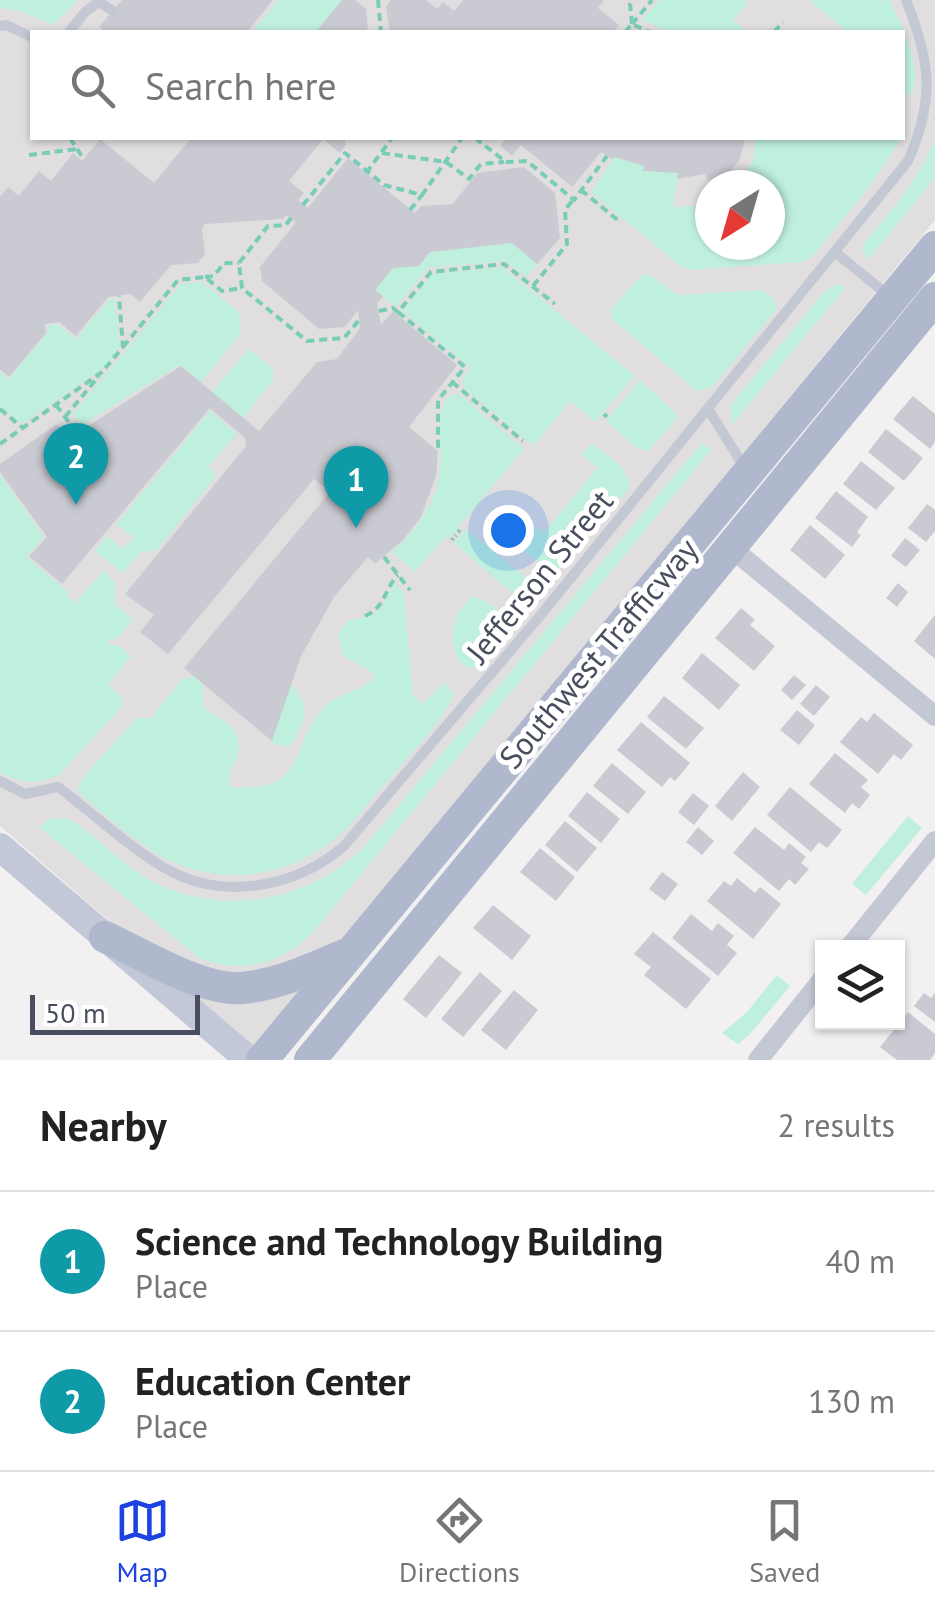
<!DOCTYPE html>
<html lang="en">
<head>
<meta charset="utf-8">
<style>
	body { margin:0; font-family:"PT Sans",sans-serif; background:#f2f2f2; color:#222 }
	.controls { position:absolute; right:30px; bottom:30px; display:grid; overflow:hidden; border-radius:0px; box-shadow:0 2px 8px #0004 }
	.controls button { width:90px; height:90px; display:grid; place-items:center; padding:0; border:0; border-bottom:2px solid #e0e0e0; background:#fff; color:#222; font:50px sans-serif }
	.compass { position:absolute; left:695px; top:170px; width:90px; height:90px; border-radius:50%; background:#fff; box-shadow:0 2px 8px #0004; rotate:217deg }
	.scale { position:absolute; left:30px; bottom:25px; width:170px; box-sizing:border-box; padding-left:10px; border:5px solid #484e5d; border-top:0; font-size:28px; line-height:35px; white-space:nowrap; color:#484e5d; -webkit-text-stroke:8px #fff; paint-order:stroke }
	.you { position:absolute; left:508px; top:530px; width:35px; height:35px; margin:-25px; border:8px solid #fff; border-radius:50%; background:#1a73e8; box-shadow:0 0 0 15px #1a73e833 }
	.badge { display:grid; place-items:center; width:65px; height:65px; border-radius:50%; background:#1c43e1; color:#fff; font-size:32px; font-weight:700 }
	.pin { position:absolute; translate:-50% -82px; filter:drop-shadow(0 2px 5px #0008) }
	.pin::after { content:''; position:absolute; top:52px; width:35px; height:30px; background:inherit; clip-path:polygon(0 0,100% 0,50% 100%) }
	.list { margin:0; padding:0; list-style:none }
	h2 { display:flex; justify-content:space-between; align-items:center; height:130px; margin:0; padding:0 40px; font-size:42px }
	h2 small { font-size:32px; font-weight:400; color:#767676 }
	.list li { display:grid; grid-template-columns:65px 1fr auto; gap:30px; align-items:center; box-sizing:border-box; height:140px; padding:0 40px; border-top:2px solid #e0e0e0 }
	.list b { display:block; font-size:38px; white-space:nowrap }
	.list p { margin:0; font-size:32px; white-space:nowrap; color:#767676 }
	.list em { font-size:32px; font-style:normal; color:#767676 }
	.icon { flex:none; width:55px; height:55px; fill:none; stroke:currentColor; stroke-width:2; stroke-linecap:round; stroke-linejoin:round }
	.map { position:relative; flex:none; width:935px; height:1060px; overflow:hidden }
	.search { position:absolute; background:#fff; box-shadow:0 2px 8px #0004; left:30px; right:30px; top:30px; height:110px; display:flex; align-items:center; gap:25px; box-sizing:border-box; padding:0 35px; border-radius:0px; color:#767676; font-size:38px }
	.sheet { height:410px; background:#fff }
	nav { display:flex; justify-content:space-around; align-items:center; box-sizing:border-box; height:140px; border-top:2px solid #e0e0e0; background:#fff; font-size:28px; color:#767676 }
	nav a { display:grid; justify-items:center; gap:5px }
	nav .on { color:#1c43e1 }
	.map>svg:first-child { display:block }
	.education { fill:#e0dedf; fill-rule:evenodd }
	.green { fill:#bfefdd }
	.building { fill:#cacbd2 }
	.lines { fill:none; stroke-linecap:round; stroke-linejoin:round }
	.path { stroke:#78cdb7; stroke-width:4; stroke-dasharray:8 5; stroke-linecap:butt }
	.lane { stroke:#c4c8d4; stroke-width:10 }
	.street { stroke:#c4c8d4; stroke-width:20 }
	.secondary { stroke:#c3c8d8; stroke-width:28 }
	.primary { stroke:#b0b8ce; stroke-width:32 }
	.labels { text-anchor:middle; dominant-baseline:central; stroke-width:10; stroke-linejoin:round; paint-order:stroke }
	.street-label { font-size:32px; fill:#484e5d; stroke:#fff }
</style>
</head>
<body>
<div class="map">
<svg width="935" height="1060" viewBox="0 0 935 1060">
	<rect width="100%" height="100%" fill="#f2f0f0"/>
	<path class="education" d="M0,0H935V220L255,1048L0,826ZM32,32H902V138H32ZM710,185H770V245H710Z"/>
	<g class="green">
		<path d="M0,0H78L53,25L20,11L0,8Z"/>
		<path d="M278,0H342L316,32H252Z"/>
		<path d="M659,0H743L747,3L733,20L747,32H670L642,20Z"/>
		<path d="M809,0H890C900,26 924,64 912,92L903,96L902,32H848Z"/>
		<path d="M755,138H901L873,182L812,257L801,262L689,270L678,264L591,192L615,157L644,166L643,171L678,173L673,207L710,206V245H770V185H741L754,157Z"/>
		<path d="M935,139V178L868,260L862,249L865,242C892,210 920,178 935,139Z"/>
		<path d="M512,243L537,264L526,277L505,261L428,268L396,307L375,290L393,268L419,266L430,252Z"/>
		<path d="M502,267L635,376L595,422L570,401L535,444L530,443L464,388L463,377L471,368L402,311L432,274Z"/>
		<path d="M642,275L651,276L678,295L760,290C770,293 776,298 776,310L711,388L697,391L611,318V309Z"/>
		<path d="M202,282L239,312L241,333L201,382L180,365L81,425L73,414L181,284Z"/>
		<path d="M835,285L847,286L731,426V405L823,293Z"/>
		<path d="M115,299L120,347L104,367L22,424L0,406V372L9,379L48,332L47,326L59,325L76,339L109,300Z"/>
		<path d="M249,349L273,369V380L243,418L212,392Z"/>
		<path d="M640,380L677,414L674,423L648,451L637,448L606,421Z"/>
		<path d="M459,394L524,449L448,539L445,537L415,572L392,552C415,532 436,504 440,472C444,448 433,415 449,396Z"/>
		<path d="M210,411L237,434L208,467L217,475L157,550L141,552L123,573L95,551L107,536L123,549L134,538L117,524Z"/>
		<path d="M701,444L712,449L315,930C283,964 242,976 198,957L39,827L50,819L67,818C94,833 115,858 141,875C213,919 305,905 364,847Z"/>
		<path d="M590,445H594C609,457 631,468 629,488L563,568L551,571L515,545L513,538L527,521L544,533L597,468L582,454Z"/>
		<path d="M0,475L44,537L26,557L68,592L67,596L75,603L104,570L115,583V605L133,619L117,639L108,640L109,645H118L131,656L108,685L121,696V708L60,774C38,786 21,784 0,772Z"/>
		<path d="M466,529L537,587L538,596L534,602H523L454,543Z"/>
		<path d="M395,583L404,593L413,696L423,704L444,683L452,692V699C436,730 407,757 385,784C373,797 362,813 350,825C299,877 223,891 159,855C131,839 105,814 80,794L78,789L83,777L138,717L150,719L184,677L188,680L193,675L202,683L204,709C224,719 245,731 237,757C233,769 228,773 230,787C313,794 287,739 328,704C342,692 362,691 375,677L369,670L343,656L338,635L348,620C383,616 379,610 395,583Z"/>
		<path d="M471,597C487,598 505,613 509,628C506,639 498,646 491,654C460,692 445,642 457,616C460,609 466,603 471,597Z"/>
		<path d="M290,683C312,704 305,724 290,746L272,744V741Z"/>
		<path d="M908,816L922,828L866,895L852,884Z"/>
		<path d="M777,975L790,986L750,1034L738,1044L722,1033L747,1012Z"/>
	</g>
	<g class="building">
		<path d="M122,0H273L247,32H106L99,27Z"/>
		<path d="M342,0H355L366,9L368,32H316Z"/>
		<path d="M391,0H426L437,9L443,2L454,11L463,0H604L598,8L619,25L613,32H390L386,7Z"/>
		<path d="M191,138H345L346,145L340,153L323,139L289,181L304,193L298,200L308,208L348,158L415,213L421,206L453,204L477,173L524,167L555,193L560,238L537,264L512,243L430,252L419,266L393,268L375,290L383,296L377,303L381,325L393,311L457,365L409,427L438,451L436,476L421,517L403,540L375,564L368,557L334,597L301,656L272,741L184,668L330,492L314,479L168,654L140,632L154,615L125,594L246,446L245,438L210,408L62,584L29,556L47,537L0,472V464L57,424L68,439L181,366L259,431L317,362L337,359L360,328L358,310L345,327L319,329L262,281L260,267L296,222L286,215L283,219L205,224L202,229L205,254L198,263L171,265L140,302L131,294L108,297L76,336L59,322L45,324L46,333L9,377L0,369V197L8,187L19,196L39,171L51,181L73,153L82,161L100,139L154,183Z"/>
		<path d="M507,138H744V144L739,161L730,171L708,180L705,174L677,179L678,173L643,171L644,166L615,157L613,159L601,152L572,187L521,145L512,156L500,146Z"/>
		<path d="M913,396L935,414V442L930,449L893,419Z"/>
		<path d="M886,429L923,458L904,481L868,452Z"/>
		<path d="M861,461L895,488L876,510L843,484Z"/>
		<path d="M836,491L868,517L857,532L861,535L852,547L815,518Z"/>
		<path d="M927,504L935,510V531L926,542L908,528Z"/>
		<path d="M810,525L845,555L825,579L790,550Z"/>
		<path d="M905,538L920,550L906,567L891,556Z"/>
		<path d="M898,583L908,592L897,607L886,598Z"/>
		<path d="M741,608L755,620L750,625L775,646L754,671L715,638Z"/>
		<path d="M935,615V659L914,641Z"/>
		<path d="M702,653L740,685L719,710L682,678Z"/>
		<path d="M794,675L806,685L792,700L781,690Z"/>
		<path d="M816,685L830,697L814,716L800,704Z"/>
		<path d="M664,696L704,728L686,749L647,717Z"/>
		<path d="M797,710L815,725L799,745L780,730Z"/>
		<path d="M874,713L913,745L901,760L894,754L878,774L840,742L861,717L867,722Z"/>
		<path d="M641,722L690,763L675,781L670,777L662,787L617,750Z"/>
		<path d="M835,753L868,780L861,787L870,795L859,809L852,803L845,813L809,784Z"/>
		<path d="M612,763L646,792L628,814L593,786Z"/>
		<path d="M743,772L760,787L732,821L715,806Z"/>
		<path d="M790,787L842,830L827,848L819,842L811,852L767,815Z"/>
		<path d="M587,792L620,819L601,843L568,816Z"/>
		<path d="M693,793L709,806L694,825L678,812Z"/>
		<path d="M565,821L597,848L577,872L545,845Z"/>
		<path d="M698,827L714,841L702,855L686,842Z"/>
		<path d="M755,827L784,850L789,843L806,857L801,863L809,869L795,885L789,879L779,891L733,853Z"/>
		<path d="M540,848L575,877L556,901L520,872Z"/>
		<path d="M662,872L678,884L665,901L649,889Z"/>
		<path d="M737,878L755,893L760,887L781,904L753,939L707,901L724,881L731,886Z"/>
		<path d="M493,905L531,936L512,960L473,928Z"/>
		<path d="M691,914L712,931L718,923L734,936L727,945L737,953L718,976L672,938Z"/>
		<path d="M653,932L711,979L686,1009L644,975L651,967L634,954Z"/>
		<path d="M439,955L462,973L426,1018L403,999Z"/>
		<path d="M480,972L502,991L463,1037L441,1019Z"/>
		<path d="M514,990L538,1010L506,1050L481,1030Z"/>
		<path d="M924,993L931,998L935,993V1022L914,1006Z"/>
		<path d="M908,1012L935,1034V1053L930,1060H897L880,1047Z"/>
	</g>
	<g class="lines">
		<g class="path">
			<path d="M378,0L381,32"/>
			<path d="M632,24L652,0"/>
			<path d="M632,24L630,4L634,0"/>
			<path d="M625,32L632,24L650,32"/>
			<path d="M774,32L783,22"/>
			<path d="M70,138L83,158"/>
			<path d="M475,138L506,162L527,161L574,200L607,156"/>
			<path d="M382,153L446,162L469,179L481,164L504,162"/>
			<path d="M29,155L77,149"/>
			<path d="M366,173L392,138"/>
			<path d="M581,190L620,222"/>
			<path d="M303,205L345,153L384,185L422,195L462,138"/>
			<path d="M410,210L422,195"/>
			<path d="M291,218L286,225L268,226L239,263L242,288L307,341L344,338L359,320"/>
			<path d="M205,277L214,276L224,263H239"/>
			<path d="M533,286L567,244L565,210L572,201"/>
			<path d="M379,311L393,308L398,312L431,272L504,264L555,304"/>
			<path d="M398,312L465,367L438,400V451"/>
			<path d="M123,347L178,280L205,277L222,291L242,288"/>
			<path d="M452,382L523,441"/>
			<path d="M56,405L77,433"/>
			<path d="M0,409L23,428"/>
			<path d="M65,417L99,376"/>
			<path d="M604,417L607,414"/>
			<path d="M0,444L102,372L123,347L119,296"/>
			<path d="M458,532L460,530"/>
			<path d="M455,536L456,535"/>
			<path d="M452,540L453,538"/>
			<path d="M384,557L410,590"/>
			<path d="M365,616C386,607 384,589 398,575"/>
		</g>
		<g class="lane">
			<path d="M0,26L6,25L32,37"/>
			<path d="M69,32L85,12L99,2L113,11"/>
			<path d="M835,252L889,296"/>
			<path d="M708,409L745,468"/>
			<path d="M0,781L25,794L58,787C93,813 126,845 163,867C221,902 295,888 344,846L540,616L908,161C935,99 931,62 906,0"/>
		</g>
		<g class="street">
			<path d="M730,547L935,716"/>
			<path d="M849,948L935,841"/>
			<path d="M758,1060L822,980"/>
		</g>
		<path class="secondary" d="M0,847L249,1060"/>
		<g class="primary">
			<path d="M105,937C142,954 201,991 242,988C278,985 312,968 345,955"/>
			<path d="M262,1060L935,247"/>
			<path d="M310,1060L935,298"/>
		</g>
	</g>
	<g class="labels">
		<g class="street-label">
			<text transform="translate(539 576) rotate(-51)">Jefferson Street</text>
			<text transform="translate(598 653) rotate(-50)">Southwest Trafficway</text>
		</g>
	</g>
</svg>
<div class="controls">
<button><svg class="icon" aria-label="layers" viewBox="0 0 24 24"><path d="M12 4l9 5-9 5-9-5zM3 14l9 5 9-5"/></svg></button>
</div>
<svg class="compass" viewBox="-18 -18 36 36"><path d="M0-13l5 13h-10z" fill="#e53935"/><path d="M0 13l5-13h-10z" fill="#767676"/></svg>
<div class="scale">50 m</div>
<div class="you"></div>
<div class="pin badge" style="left:356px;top:528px;background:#0f9aa8">1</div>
<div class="pin badge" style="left:76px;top:505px;background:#0f9aa8">2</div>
<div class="search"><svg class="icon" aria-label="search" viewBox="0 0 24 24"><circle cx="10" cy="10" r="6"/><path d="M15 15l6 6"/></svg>Search here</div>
</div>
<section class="sheet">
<h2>Nearby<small>2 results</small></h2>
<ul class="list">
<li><span class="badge" style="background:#0f9aa8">1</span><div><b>Science and Technology Building</b><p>Place</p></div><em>40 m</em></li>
<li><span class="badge" style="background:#0f9aa8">2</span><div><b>Education Center</b><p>Place</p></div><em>130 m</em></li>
</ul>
</section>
<nav>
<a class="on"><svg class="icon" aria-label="map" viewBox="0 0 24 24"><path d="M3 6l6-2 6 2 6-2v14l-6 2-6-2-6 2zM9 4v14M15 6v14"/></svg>Map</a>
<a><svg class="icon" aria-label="directions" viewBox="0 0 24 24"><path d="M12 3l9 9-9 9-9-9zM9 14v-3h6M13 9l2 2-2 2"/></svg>Directions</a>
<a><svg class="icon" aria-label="saved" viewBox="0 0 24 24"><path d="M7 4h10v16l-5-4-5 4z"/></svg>Saved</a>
</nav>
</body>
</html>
